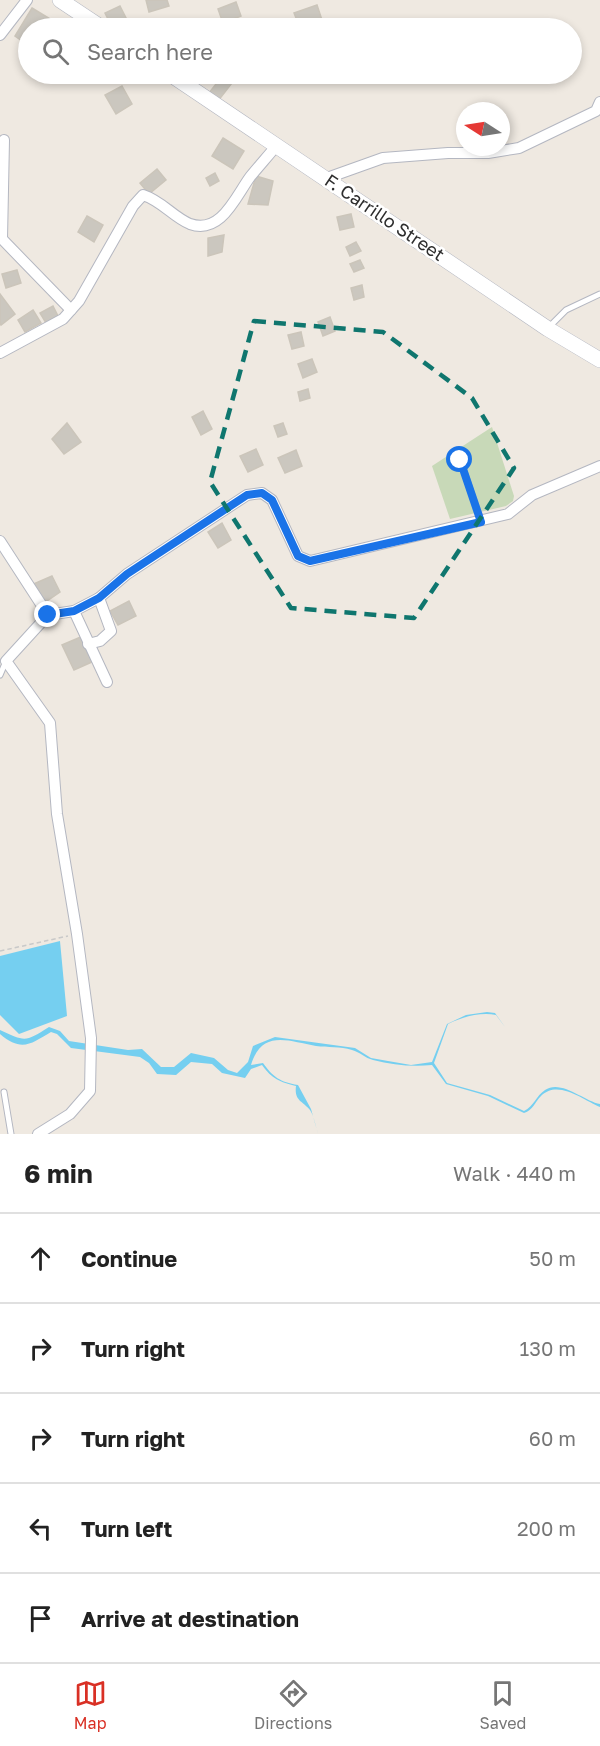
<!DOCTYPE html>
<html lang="en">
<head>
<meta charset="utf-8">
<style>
	body { margin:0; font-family:"Golos Text",sans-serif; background:#f2f2f2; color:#222 }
	.compass { position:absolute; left:456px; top:102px; width:54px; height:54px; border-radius:50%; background:#fff; box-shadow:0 3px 9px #0003; rotate:282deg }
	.stop { position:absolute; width:18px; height:18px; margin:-14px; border:4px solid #1a73e8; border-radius:50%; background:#fff }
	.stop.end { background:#1a73e8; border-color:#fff; box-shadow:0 2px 6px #0008 }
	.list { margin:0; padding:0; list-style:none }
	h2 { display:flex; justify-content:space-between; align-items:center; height:78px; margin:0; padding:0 24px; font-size:26px }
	h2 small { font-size:20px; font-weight:400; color:#767676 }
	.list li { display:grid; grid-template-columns:39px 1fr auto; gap:18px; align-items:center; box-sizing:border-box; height:90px; padding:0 24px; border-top:2px solid #e0e0e0 }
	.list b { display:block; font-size:22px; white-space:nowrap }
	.list em { font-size:20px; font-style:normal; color:#767676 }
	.icon { flex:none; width:33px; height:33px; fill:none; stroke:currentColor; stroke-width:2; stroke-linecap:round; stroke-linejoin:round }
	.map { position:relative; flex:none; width:600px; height:1134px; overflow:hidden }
	.search { position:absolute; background:#fff; box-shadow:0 3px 9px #0003; left:18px; right:18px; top:18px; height:66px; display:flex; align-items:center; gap:15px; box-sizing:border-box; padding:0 21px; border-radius:33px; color:#767676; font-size:22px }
	.sheet { height:528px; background:#fff }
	nav { display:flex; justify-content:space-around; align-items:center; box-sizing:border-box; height:84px; border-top:2px solid #e0e0e0; background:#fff; font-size:16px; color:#767676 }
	nav a { display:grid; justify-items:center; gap:3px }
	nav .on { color:#d93025 }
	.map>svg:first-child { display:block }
	.cemetery { fill:#c8d9b8 }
	.water { fill:#75cff0 }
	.building { fill:#cbc7bf; stroke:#cbc5ba; stroke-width:1.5 }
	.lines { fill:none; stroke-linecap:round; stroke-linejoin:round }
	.lane-casing { stroke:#b4b7c1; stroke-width:7 }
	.street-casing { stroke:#b4b7c1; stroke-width:12 }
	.secondary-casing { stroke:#b4b7c1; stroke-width:16 }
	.path { stroke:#c9c9c9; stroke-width:1.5; stroke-dasharray:4.5 3; stroke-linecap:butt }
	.lane { stroke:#fff; stroke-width:5 }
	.street { stroke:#fff; stroke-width:10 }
	.secondary { stroke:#fff; stroke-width:15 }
	.route { stroke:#1a73e8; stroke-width:8 }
	.marked { fill:none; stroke:#0f766e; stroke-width:4.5; stroke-dasharray:12 8; stroke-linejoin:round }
	.labels { text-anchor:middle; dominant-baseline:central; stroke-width:5; stroke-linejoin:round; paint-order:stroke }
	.street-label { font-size:18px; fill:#2e2e2e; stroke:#fff }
</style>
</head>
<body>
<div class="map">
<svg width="600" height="1134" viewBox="0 0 600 1134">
	<rect width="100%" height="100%" fill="#efe9e1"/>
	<path class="cemetery" d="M492,427L514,496L513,501L506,506L450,519L432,466Z"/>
	<g class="water">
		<path d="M60,941L67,1016L19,1034L0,1015V956Z"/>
		<path d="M487,1012L495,1013L505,1027L513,1029L505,1027L496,1015C480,1012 462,1017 448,1024L434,1063L447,1083L490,1095L524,1111C534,1106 536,1096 545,1090C561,1079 584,1101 600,1104V1107C583,1100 558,1079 541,1096C535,1102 533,1110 524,1113L488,1096L446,1084L432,1065C412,1067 393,1065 373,1060C365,1058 360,1052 352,1050C340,1046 328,1048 316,1046C288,1041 262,1029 251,1065L263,1063C273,1077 280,1082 298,1085L311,1109L318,1134C316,1127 314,1116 310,1110C303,1101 294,1101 296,1086C280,1082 272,1079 262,1065L251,1069L245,1078L222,1073L212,1064L191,1062L176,1075L157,1074L149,1063L140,1057L71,1048L57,1034L51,1032C32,1043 22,1053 0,1034V1030C26,1042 25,1042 49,1027L60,1031L69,1041L128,1050L142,1049L161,1067H174L191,1053L214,1058L228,1070L237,1073L248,1062L253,1046L275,1037L355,1048L371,1058L388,1061L411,1065L432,1062L447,1024L466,1015Z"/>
	</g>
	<g class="building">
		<path d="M146,0H167L169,6L149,12Z"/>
		<path d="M236,2L241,16L223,23L218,9Z"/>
		<path d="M317,5L324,26L300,28L294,13Z"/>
		<path d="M120,6L126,18L111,25L105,13Z"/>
		<path d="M32,8L65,28H28V45L15,36Z"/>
		<path d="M224,74L235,79L218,101L209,93Z"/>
		<path d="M122,86L132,104L116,114L105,95Z"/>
		<path d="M223,138L244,151L233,169L212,156Z"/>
		<path d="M157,169L166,180L149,194L140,183Z"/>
		<path d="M215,173L219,181L210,186L206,178Z"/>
		<path d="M256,176L273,181L268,205L248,204Z"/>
		<path d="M351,214L354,227L340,230L337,217Z"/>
		<path d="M87,216L103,225L94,242L78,232Z"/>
		<path d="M224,235L222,252L208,256V238Z"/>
		<path d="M356,242L361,251L350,256L346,247Z"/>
		<path d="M360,260L364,268L354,272L350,264Z"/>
		<path d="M17,270L21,283L6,288L2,274Z"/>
		<path d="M362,285L364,297L354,300L351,288Z"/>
		<path d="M0,294L15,314L1,325L0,323Z"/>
		<path d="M53,306L58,316L46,323L40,313Z"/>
		<path d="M33,310L41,323L25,332L18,320Z"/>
		<path d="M330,317L335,331L323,336L318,322Z"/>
		<path d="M301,332L304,346L292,349L288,335Z"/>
		<path d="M312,359L317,372L303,378L298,364Z"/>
		<path d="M308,389L310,398L300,401L298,392Z"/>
		<path d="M203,411L212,429L201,435L192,417Z"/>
		<path d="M67,423L81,442L64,454L52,439Z"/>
		<path d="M283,423L287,434L278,437L274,426Z"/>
		<path d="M256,449L263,465L248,472L240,456Z"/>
		<path d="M296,450L302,466L285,473L278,458Z"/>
		<path d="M222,523L231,540L218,548L208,532Z"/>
		<path d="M52,576L60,592L44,603L31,585Z"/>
		<path d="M129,601L136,616L118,625L110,611Z"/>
		<path d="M83,636L94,661L74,670L62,645Z"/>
	</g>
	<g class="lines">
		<g class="lane-casing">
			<g id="lane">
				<path d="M549,327L566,310L600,294"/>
				<path d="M460,460L481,520"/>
				<path d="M0,675L6,661"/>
				<path d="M4,1092L11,1134"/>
			</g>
		</g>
		<g class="street-casing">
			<g id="street">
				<path d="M0,35L27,0"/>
				<path d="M4,140L2,239L71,310"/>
				<path d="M327,178L383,158L448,153H488L519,148L596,111L600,102"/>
				<path d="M0,353L63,319L79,301L133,206L143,195C162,201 173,217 190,224C221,235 236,196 250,177C259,166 268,156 277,145"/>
				<path d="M0,541L48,615"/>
				<path d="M74,611L107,682"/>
				<path d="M88,644L100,641L111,631L99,598"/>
				<path d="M38,1134L70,1114L90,1091L91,1038L77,934L57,814L50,723L6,661L48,615L74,611L99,598L127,574L247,495L262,493L272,500L298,556L310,561L508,514L532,495L600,466"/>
			</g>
		</g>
		<g class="secondary-casing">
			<g id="secondary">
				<path d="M60,0L102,28"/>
				<path d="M170,74L548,329L600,360"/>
			</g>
		</g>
		<path class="path" d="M0,951L68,936"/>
		<use href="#lane" class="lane"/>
		<use href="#street" class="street"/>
		<use href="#secondary" class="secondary"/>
	</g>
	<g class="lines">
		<path class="route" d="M48,615L74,611L99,598L127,574L247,495L262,493L272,500L298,556L310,561L481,522L460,460"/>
	</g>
	<path class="marked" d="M254,321L383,332L472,398L514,468L414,618L291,608L210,482Z"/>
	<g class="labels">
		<g class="street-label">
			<text transform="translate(385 217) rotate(34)">F. Carrillo Street</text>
		</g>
	</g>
</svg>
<svg class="compass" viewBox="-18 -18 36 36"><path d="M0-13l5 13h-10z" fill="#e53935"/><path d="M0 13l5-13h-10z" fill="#767676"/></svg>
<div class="stop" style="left:460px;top:460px"></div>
<div class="stop end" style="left:48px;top:615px"></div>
<div class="search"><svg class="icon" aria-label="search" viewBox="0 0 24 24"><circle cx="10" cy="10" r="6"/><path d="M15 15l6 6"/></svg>Search here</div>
</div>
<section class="sheet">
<h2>6 min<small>Walk · 440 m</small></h2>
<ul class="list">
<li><svg class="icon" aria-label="ahead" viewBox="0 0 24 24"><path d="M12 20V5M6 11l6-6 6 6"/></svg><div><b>Continue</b></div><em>50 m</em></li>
<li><svg class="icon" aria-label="right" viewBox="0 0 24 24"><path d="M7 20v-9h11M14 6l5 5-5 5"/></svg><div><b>Turn right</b></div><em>130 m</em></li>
<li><svg class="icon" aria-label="right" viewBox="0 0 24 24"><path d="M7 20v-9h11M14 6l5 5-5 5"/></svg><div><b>Turn right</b></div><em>60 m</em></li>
<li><svg class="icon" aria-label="left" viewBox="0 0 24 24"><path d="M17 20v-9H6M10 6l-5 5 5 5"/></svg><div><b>Turn left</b></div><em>200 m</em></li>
<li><svg class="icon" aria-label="arrive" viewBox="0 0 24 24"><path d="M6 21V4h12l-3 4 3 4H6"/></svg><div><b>Arrive at destination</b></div></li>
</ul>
</section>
<nav>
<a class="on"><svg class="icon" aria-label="map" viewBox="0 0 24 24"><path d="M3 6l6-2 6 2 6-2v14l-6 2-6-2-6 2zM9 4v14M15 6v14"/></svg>Map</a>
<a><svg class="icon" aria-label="directions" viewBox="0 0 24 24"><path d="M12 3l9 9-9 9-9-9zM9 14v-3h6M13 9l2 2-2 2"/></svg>Directions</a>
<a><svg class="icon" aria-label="saved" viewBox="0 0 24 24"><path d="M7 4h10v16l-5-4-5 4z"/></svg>Saved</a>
</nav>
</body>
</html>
